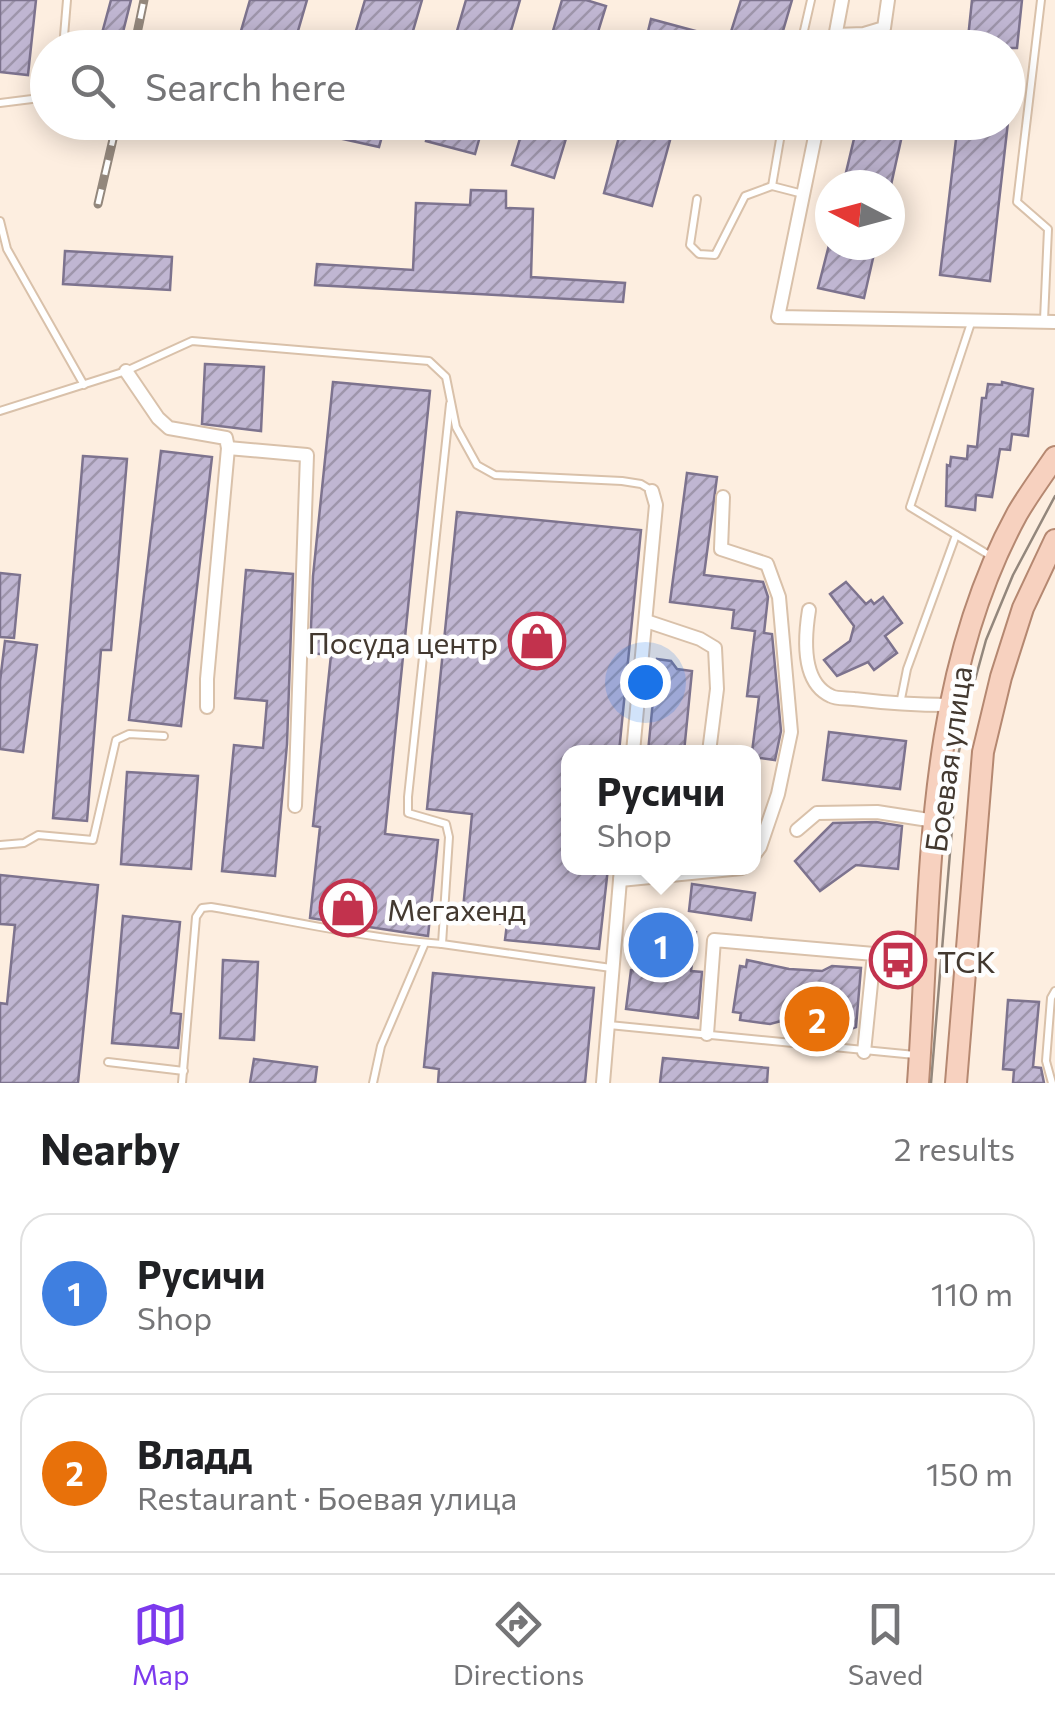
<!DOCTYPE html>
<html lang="en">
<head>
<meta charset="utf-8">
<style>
	body { margin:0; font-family:Commissioner,sans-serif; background:#f2f2f2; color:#202124 }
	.compass { position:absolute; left:815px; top:170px; width:90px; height:90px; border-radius:50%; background:#fff; box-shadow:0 5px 25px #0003; rotate:276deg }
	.you { position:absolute; left:645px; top:682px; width:35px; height:35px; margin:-25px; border:8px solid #fff; border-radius:50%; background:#1a73e8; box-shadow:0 0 0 15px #1a73e833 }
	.badge { display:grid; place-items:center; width:65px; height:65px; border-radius:50%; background:#7c3aed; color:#fff; font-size:32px; font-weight:700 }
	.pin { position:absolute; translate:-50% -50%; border:5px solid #fff; box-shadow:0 2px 10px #0006 }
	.popup { position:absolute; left:561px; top:745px; width:200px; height:130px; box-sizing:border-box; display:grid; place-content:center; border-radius:20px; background:#fff; filter:drop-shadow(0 2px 8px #0005); font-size:32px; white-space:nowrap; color:#757577 }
	.popup b { font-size:38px; color:#202124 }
	.popup::after { content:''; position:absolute; left:50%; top:100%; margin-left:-20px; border:20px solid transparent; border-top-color:#fff }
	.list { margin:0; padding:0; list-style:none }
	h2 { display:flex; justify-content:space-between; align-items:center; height:130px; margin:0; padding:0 40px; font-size:42px }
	h2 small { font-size:32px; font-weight:400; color:#757577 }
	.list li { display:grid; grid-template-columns:65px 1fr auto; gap:30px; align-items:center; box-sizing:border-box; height:160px; margin:0 20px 20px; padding:0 20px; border:2px solid #e0e0e0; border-radius:30px }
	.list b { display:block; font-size:38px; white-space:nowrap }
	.list p { margin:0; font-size:32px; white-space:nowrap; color:#757577 }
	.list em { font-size:32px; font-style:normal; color:#757577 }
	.icon { flex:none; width:55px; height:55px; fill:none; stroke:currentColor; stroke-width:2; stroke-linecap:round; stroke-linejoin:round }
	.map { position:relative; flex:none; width:1055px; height:1083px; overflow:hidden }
	.search { position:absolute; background:#fff; box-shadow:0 5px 25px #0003; left:30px; right:30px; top:30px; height:110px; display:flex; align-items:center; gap:25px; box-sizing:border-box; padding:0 35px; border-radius:55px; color:#757577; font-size:38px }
	.sheet { height:490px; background:#fff }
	nav { display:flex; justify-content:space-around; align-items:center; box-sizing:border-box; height:140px; border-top:2px solid #e0e0e0; background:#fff; font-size:28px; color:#757577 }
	nav a { display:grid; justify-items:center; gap:5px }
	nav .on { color:#7c3aed }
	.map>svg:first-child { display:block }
	.building { fill:url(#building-hatch); stroke:#7d738e; stroke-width:2.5 }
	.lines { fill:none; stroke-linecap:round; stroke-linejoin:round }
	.service-casing { stroke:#d9c1aa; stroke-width:10 }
	.minor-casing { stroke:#d9c1aa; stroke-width:16 }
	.primary-casing { stroke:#b58871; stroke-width:24 }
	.service { stroke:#fff; stroke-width:6 }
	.minor { stroke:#fff; stroke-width:12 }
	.primary { stroke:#f7d1bf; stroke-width:20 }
	.tram { stroke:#93877c; stroke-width:2.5 }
	.rail-casing { stroke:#93877c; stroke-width:9 }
	.rail { stroke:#fefefe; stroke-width:5; stroke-dasharray:15; stroke-linecap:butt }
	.labels { text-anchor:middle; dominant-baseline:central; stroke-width:9; stroke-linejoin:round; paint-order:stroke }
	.poi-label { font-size:30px; fill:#433930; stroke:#fefefe; text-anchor:start }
	.street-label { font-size:30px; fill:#433930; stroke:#fefefe }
</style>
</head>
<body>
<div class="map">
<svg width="1055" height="1083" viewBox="0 0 1055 1083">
	<defs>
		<pattern id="building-hatch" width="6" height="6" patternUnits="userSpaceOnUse" patternTransform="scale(2.5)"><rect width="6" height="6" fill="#c0b6d2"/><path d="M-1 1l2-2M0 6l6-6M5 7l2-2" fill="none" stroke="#9e95ab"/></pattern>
	</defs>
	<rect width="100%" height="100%" fill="#fdeee0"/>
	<g class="building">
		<path d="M0,0H36L28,75L0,72Z"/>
		<path d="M111,0H131L119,48H98Z"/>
		<path d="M250,0H307L293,48H236Z"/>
		<path d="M365,0H422L408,48H351Z"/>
		<path d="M466,0H520L506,48H452Z"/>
		<path d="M562,0H586L606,6L593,48H548Z"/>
		<path d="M741,0H792L778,48H762L763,45L730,35Z"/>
		<path d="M972,0H1022L1017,48H967Z"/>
		<path d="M651,19L699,32L695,48H644Z"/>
		<path d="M329,122H386L379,147L325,135Z"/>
		<path d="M431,122H484L475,154L426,141Z"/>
		<path d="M525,122H571L554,178L512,165Z"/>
		<path d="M623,122H675L652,206L604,193Z"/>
		<path d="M858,122H905L891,185H843Z"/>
		<path d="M958,122H1008L990,281L940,275Z"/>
		<path d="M471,190L506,191V208L533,209L531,277L625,283L623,302L315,285L317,264L413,270L416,203L470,205Z"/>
		<path d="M829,245H876L864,298L818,288Z"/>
		<path d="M65,251L172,257L170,290L63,284Z"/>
		<path d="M205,364L264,367L261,431L202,424Z"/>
		<path d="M333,382L430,391L385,834L438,840L428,936L310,918L320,827L313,826L331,655L310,653L313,576Z"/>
		<path d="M1002,382L1033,389L1028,436L1012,434L1010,450L1000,449L992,497L976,495L975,510L946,506L947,465L950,466L951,457L967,459L968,446L977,447L982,398H986L988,384L1002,385Z"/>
		<path d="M161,451L212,457L181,726L129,720Z"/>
		<path d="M83,456L127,459L111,650H101L87,821L53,818Z"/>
		<path d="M687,473L717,477L704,575L763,582L768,597L764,633L772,634L781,731L775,760L754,757L752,752L759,697L747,696L755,631L732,628L734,610L670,602Z"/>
		<path d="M457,512L641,530L619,752H568V868H608L599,949L505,940L507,924L462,920L472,814L427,809Z"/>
		<path d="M246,570L293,574L287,744L275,876L222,871L234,745L263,748L267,701L235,698Z"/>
		<path d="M0,573L20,575L14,638L0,637Z"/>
		<path d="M846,582L866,604L871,600L874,604L883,597L902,623L885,636L897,653L874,670L868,662L837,676L824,660L850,641L854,626L830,594Z"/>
		<path d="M5,641L37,645L23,752L0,749V681Z"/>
		<path d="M657,659L671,661L677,669L692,671L684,752H648Z"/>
		<path d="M829,732L906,741L900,789L823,780Z"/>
		<path d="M127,772L198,776L191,869L121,864Z"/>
		<path d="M876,822L902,826L898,869L856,865L820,891L795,861L833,823Z"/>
		<path d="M0,875L98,885L78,1083H0V1003L7,1004L15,925L0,924Z"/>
		<path d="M692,884L755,893L751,920L689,911Z"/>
		<path d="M123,916L180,922L171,1013L181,1014L178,1048L112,1043Z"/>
		<path d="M648,927L696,932L691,971L702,972L698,1018L626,1009L631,970L642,971Z"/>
		<path d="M223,960L258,962L254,1040L220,1038Z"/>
		<path d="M747,960L789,969L822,971L832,966L861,968L856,1027L848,1030L785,1020L770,1024L740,1020L741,1013L733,1012L740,966L746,967Z"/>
		<path d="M433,973L594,988L585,1083H438L439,1069L424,1067Z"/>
		<path d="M1008,1000L1039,1002L1033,1067L1041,1068L1044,1083H1013L1014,1070L1003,1069Z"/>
		<path d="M663,1058L768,1068L767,1083H660Z"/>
		<path d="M254,1059L317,1067L315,1083H250Z"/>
	</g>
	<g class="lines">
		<g class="service-casing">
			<g id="service">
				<path d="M1041,0L1017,202L1048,229L1044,320"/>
				<path d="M63,48L67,0"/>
				<path d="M800,48L811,0"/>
				<path d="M0,103L48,97"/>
				<path d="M783,122L772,186L803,194"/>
				<path d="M697,199L690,245L699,254L715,255L745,196L772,186"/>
				<path d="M0,221L7,249L84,385"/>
				<path d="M971,323L910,507L994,558"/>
				<path d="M450,404L408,797V813L446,824L449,837L442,944L611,968"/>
				<path d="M0,411L126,371L192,341L429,361L446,377L456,427L477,465L495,475L622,481L641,484L651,490"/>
				<path d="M900,704L907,669L956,535"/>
				<path d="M0,845L24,843L38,835L93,840L116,740L129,734L164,736"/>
				<path d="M609,1025L915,1055"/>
				<path d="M108,1062L184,1071"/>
				<path d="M182,1083L196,917L202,908L211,907C289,920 363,938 442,944"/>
				<path d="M373,1083L381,1046L425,943"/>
				<path d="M1052,1083L1046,1061L1051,998L1055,991"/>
			</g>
		</g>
		<g class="minor-casing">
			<g id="minor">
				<path d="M835,35L864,34L884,28L888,0"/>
				<path d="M833,48L842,0"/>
				<path d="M818,122L778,317L1055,322"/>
				<path d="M126,371L158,418L169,428L226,438L228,448L207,679V707"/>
				<path d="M228,448L307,455L295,806"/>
				<path d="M723,497L721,549L767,564L779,597L791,732L778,794L760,847L754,855"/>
				<path d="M809,610C805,635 800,682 831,696C836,699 848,698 854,699C886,703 917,705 949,705"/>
				<path d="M646,621L700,639L715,648L717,689L709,752"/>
				<path d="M633,752L656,505L652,491"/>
				<path d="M797,830L817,813L877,812L935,821"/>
				<path d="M620,880L742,868"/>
				<path d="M707,1034L714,940L874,954L864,1052"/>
				<path d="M603,1083L621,868"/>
			</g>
		</g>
		<g class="primary-casing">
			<g id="primary">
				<path d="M918,1083C932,892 922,688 1017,514C1028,495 1042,476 1055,457"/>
				<path d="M956,1083L983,752L1001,677L1023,608L1055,540"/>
			</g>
		</g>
		<use href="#service" class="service"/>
		<use href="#minor" class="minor"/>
		<use href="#primary" class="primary"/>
		<path class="tram" d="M931,1083L958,756L970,698L986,640L1013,575L1055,496"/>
		<g class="rail-casing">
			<g id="rail">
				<path d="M134,48L144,0"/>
				<path d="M98,204L117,122"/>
			</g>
		</g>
		<use href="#rail" class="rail"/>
	</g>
	<defs>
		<g id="shop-ring" transform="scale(2.875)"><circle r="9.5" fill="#fefefe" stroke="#c2324d" stroke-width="1.5"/><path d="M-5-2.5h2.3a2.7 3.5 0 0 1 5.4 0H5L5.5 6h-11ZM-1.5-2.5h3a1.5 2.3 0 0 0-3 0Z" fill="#c2324d"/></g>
		<g id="bus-ring" transform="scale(2.875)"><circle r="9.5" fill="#fefefe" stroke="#c2324d" stroke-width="1.5"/><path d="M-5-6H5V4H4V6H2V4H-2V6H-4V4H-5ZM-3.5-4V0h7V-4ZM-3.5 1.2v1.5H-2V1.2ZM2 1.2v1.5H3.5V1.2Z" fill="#c2324d"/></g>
	</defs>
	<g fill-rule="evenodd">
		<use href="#shop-ring" x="537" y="641"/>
		<use href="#shop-ring" x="348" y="908"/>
		<use href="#bus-ring" x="898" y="960"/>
	</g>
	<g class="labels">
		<g class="poi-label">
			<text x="498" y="641" text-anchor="end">Посуда центр</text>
			<text x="387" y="908">Мегахенд</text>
			<text x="937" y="960">ТСК</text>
		</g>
		<g class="street-label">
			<text transform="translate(947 759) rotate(-82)">Боевая улица</text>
		</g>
	</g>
</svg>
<svg class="compass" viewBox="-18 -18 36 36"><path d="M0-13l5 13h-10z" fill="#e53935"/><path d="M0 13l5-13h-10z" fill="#757577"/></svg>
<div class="you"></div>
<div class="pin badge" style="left:661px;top:945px;background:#3f7fe0">1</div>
<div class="popup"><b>Русичи</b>Shop</div>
<div class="pin badge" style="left:817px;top:1019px;background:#e8710a">2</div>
<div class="search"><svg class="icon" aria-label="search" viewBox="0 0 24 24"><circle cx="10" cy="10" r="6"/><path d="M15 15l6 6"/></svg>Search here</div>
</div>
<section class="sheet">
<h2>Nearby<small>2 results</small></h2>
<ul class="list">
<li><span class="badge" style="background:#3f7fe0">1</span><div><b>Русичи</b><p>Shop</p></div><em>110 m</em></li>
<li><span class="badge" style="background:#e8710a">2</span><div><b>Владд</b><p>Restaurant · Боевая улица</p></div><em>150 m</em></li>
</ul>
</section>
<nav>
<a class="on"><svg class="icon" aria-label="map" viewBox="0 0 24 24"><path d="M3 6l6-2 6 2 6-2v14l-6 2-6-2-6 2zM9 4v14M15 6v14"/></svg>Map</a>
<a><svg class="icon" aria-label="directions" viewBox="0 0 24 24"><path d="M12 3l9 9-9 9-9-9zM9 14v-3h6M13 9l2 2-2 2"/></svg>Directions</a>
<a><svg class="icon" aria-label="saved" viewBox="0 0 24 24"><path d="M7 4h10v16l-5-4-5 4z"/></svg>Saved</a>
</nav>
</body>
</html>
